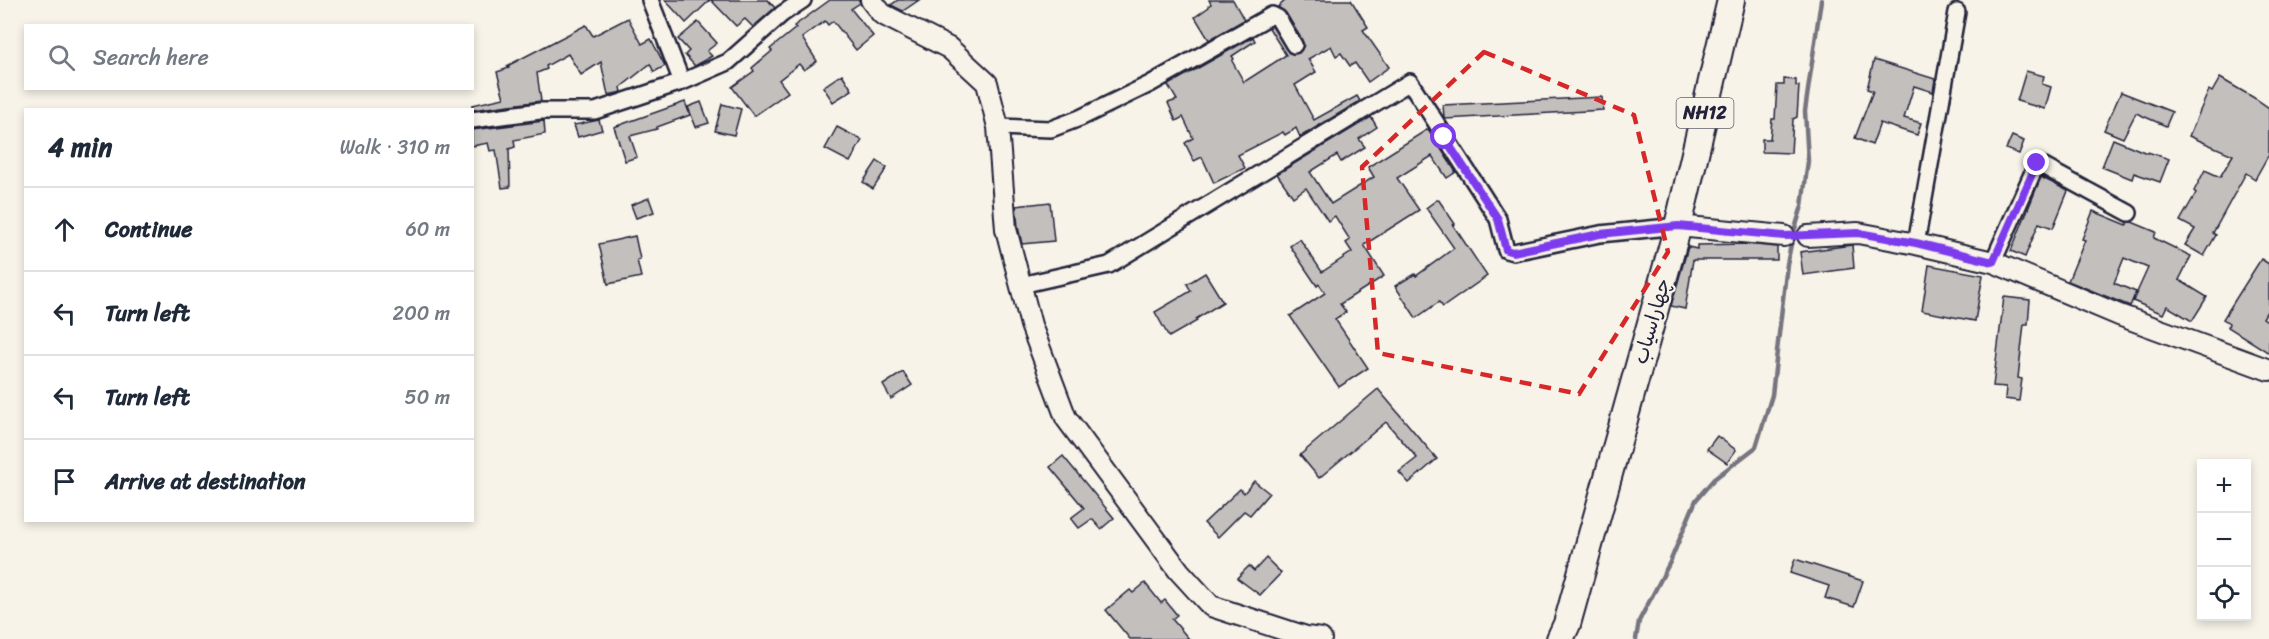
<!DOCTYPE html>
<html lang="en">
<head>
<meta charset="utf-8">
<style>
	body { margin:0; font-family:Sriracha,"Playpen Sans Arabic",sans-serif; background:#f2f2f3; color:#1f2937 }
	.controls { position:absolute; right:18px; bottom:18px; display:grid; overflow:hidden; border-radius:0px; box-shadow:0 3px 9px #0003 }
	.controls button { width:54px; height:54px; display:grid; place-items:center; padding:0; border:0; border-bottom:2px solid #e0e1e3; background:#fff; color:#1f2937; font:30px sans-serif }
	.stop { position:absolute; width:18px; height:18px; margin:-14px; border:4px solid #7c3aed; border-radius:50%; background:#fff }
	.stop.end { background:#7c3aed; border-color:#fff; box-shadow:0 2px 6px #0008 }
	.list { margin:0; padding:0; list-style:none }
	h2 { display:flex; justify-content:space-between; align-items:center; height:78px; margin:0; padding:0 24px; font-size:26px }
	h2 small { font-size:20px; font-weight:400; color:#747a83 }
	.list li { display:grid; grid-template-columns:39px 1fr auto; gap:18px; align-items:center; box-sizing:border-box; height:84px; padding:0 24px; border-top:2px solid #e0e1e3 }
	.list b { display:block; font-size:22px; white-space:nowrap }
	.list em { font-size:20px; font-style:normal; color:#747a83 }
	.icon { flex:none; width:33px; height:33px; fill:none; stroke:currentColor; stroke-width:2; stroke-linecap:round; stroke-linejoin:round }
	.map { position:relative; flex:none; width:2269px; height:639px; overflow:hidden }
	.search { position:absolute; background:#fff; box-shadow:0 3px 9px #0003; left:24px; top:24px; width:450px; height:66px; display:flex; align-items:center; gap:15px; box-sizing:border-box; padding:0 21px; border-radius:0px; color:#747a83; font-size:22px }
	.panel { position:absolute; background:#fff; box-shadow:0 3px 9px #0003; left:24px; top:108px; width:450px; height:414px; border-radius:0px }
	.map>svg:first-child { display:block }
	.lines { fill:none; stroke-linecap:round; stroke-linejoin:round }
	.stream { stroke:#76747f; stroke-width:4.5 }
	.building { fill:#c2bfbd; stroke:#22223b; stroke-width:1.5 }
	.minor-casing { stroke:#22223b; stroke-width:20 }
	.tertiary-casing { stroke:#22223b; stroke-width:24 }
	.trunk-casing { stroke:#22223b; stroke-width:30 }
	.minor { stroke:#f7f3e8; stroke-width:15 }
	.tertiary { stroke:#f7f3e8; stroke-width:20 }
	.trunk { stroke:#f7f3e8; stroke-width:26 }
	.route { stroke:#7c3aed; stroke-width:8 }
	.marked { fill:none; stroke:#d62828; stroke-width:4.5; stroke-dasharray:12 8; stroke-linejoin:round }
	.labels { text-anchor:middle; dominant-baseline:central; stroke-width:4.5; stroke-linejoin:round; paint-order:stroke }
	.shield { fill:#f7f3e8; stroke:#62616f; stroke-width:1.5 }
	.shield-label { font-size:18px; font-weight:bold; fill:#22223b }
	.street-label { font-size:20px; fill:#22223b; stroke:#f7f3e8 }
</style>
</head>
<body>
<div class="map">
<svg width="2269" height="639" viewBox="0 0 2269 639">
	<rect width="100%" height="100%" fill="#f7f3e8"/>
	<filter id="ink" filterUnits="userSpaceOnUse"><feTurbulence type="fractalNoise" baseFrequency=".0167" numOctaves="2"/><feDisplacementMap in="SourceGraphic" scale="12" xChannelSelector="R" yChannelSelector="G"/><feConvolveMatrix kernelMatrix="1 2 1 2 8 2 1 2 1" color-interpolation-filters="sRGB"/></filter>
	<g filter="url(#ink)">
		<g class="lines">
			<path class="stream" d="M1636,639L1639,621L1670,562L1696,500L1714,479L1756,447L1772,395L1787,264L1793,235L1802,206L1808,161L1805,111L1821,0"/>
		</g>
		<g class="building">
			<path d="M665,0H710L686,23Z"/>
			<path d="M711,0H768L775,8L753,27L745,19L736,26Z"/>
			<path d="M830,0H859L860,3L851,9L873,36L856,50L833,21L828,25L825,21L802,38L817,61L804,70L799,64L779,80L788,92L754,116L732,87L754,71L752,68L772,51L770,49L796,28L794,26Z"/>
			<path d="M898,0H919L903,11L891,5Z"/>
			<path d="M1209,0H1233L1244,20L1209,40L1195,17L1209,7L1208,6L1211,4Z"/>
			<path d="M1286,0H1351L1368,27L1363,30L1389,67L1368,82L1355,63L1350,66L1341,53L1336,56L1331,46L1308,59L1316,72L1295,85L1314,120L1357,96L1360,101L1300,137L1296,128L1285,135L1283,132L1238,155L1245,168L1214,183L1202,157L1194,161L1185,143L1193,138L1183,117L1176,121L1168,103L1177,100L1168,85L1253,37L1255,41L1232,56L1234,59L1232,61L1244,82L1286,55L1269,28L1272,26L1289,53H1299L1304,45L1302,40L1286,13L1278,7Z"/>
			<path d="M628,18L642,44L651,39L665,66L654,72L650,64L621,87L622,92L608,95L601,62L581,75L568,54L546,66L547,69L537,73L541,101L472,110V105L504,98L497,72L509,68L507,66L586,25L593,36Z"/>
			<path d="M698,22L717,43L707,51L712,56L695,66L685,55L689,51L678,39Z"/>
			<path d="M1874,60L1935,79L1933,92L1914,86L1904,118L1921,123L1917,135L1880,123L1872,145L1855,138L1873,91L1867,89Z"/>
			<path d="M2026,71L2044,76L2042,84L2051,87L2045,109L2017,101Z"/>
			<path d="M842,74L852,90L833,102L823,87Z"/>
			<path d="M2220,78L2256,99L2269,108V154L2255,179L2246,173L2213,233L2216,235L2204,256L2185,245L2195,229L2180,221L2196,193L2194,191L2205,170L2220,177L2233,155L2189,136L2209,90L2212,92Z"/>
			<path d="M1784,79L1796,80V86H1799L1797,117L1793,119L1791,153L1762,152V139H1770L1772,119H1775L1777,85H1784Z"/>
			<path d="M2121,92L2172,112L2166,126L2136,113L2123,138L2104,130Z"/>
			<path d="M1602,97L1603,110L1445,119L1444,117L1443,105Z"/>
			<path d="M685,102L690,115L657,127V129L630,136L637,157L625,161L614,127Z"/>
			<path d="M701,102L709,123L696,127L688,107Z"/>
			<path d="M722,104L741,109L734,135L715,131Z"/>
			<path d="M1371,117L1377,127L1359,139L1365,147L1341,162L1337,155L1310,172L1331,204L1374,177L1368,167L1428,129L1456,172L1447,178L1432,156L1397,178L1419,210L1364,245L1384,276L1340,304L1346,312L1335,319L1368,368L1339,387L1290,316L1325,293L1319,284L1317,286L1290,246L1300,239L1322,272L1352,252L1346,243L1350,240L1335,216L1328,221L1306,188L1293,197L1277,174Z"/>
			<path d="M599,120L602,130L578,137L574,125Z"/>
			<path d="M544,121L545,134L514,140L515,147L509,149L510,187L502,188L496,150L490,151L488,143L472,146V130Z"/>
			<path d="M837,127L862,140L850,162L825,149Z"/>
			<path d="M2012,136L2024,141L2019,154L2006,149Z"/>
			<path d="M2113,139L2147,153L2148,152L2169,159L2160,182L2134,173L2132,179L2102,167Z"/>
			<path d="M877,161L887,168L873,189L863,182Z"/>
			<path d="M2041,177L2068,191L2053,228L2039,223L2025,257L2011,251Z"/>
			<path d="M649,198L654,212L636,218L631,205Z"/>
			<path d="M1438,199L1455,224L1453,225L1487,276L1443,307L1439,302L1416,318L1395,286L1415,274L1416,276L1454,248L1426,208Z"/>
			<path d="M1050,202L1054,241L1022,244L1018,227L1016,206Z"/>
			<path d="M2093,211L2127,225L2128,222H2132L2156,232L2154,238L2191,256L2179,280L2207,297L2192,321L2167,306L2163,314L2133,301L2148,268L2124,258L2114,283L2136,292L2130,306L2068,281L2085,240L2082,239Z"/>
			<path d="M635,236L640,259L637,260L641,277L608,284L599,244Z"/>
			<path d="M1745,244L1777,247V260H1693L1685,309L1671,306L1688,247L1697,249V245Z"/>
			<path d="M1852,245L1854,268L1803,275L1800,252Z"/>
			<path d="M2261,259L2269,264V308L2263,318L2269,322V353L2228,327L2229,323L2223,319Z"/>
			<path d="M1929,265L1983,275L1975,321L1922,311Z"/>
			<path d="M1205,273L1223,302L1196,319L1197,321L1169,337L1155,312L1191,291L1187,284Z"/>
			<path d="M2004,297L2030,300L2028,324H2024L2018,378L2022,379L2019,401L2005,399L2006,387L1993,386Z"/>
			<path d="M903,372L912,385L891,399L883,385Z"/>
			<path d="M1378,389L1437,459L1409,483L1399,472L1417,458L1386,422L1319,478L1300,455Z"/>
			<path d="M1717,436L1736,450L1727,463L1707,449Z"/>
			<path d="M1063,456L1114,518L1101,529L1092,519L1079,528L1071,518L1084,508L1050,467Z"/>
			<path d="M1254,481L1269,493L1250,515L1244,511L1218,537L1204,523L1240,489L1244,493Z"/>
			<path d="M1266,558L1281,573L1260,595L1237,578L1249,566L1254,571Z"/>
			<path d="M1795,559L1863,581L1854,607L1825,598L1829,586L1790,573Z"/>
			<path d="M1145,583L1161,603L1165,600L1177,615L1172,619L1189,639H1130L1106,610L1130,590L1133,593Z"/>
		</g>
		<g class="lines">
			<g class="minor-casing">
				<g id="minor">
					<path d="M650,0L682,82"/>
					<path d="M472,120L540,111H595L682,82L728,62L782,14L803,0"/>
					<path d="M998,127L1051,129L1080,118L1150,84L1272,15L1278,18L1294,45"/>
					<path d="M1916,244L1957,12"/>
					<path d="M1993,262L2037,163L2129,213"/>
					<path d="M1021,285L1109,265L1410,82L1498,219L1506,250L1513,252L1600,234L1678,226"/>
				</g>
			</g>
			<g class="tertiary-casing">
				<g id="tertiary">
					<path d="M871,0L882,14L949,48L987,83L998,127L1006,229L1031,325L1066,418L1179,571L1211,606L1306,637L1321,639"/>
					<path d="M1678,226L1784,236"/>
					<path d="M1808,236L1858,233L1916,244L1993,262L2119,315L2269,370"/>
				</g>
			</g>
			<g class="trunk-casing">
				<path id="trunk" d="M1560,639L1567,624L1678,226L1731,0"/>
			</g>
			<use href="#minor" class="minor"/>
			<use href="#tertiary" class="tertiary"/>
			<use href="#trunk" class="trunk"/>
		</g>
	</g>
	<g class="lines" filter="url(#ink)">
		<path class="route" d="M1444,137L1498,219L1506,250L1513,252L1600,234L1678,226L1784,236L1858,233L1916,243L1993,262L2037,163"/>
	</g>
	<path class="marked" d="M1484,52L1634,115L1668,252L1579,394L1378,353L1362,167Z"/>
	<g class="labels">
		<rect class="shield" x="1676.5" y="98" width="57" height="30" rx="4.5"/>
		<g class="shield-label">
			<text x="1705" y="113">NH12</text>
		</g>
		<g class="street-label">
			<text transform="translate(1652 321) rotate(-74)">چهاراسیاب</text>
		</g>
	</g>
</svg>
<div class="controls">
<button>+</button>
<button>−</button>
<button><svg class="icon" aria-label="locate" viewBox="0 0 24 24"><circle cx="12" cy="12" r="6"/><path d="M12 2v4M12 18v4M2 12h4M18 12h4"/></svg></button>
</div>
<div class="stop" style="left:1444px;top:137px"></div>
<div class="stop end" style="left:2037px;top:163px"></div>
<div class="search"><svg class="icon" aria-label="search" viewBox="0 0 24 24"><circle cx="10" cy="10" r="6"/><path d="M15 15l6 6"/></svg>Search here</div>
<section class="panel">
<h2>4 min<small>Walk · 310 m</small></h2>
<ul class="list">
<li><svg class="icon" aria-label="ahead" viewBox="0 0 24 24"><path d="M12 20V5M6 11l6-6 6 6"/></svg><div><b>Continue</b></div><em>60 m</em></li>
<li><svg class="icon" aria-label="left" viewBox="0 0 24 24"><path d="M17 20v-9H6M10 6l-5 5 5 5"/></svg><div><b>Turn left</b></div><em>200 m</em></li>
<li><svg class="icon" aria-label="left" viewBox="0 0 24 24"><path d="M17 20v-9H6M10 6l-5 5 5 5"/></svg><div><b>Turn left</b></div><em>50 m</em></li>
<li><svg class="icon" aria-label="arrive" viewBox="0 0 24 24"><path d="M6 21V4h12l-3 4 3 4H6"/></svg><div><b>Arrive at destination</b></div></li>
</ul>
</section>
</div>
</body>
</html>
